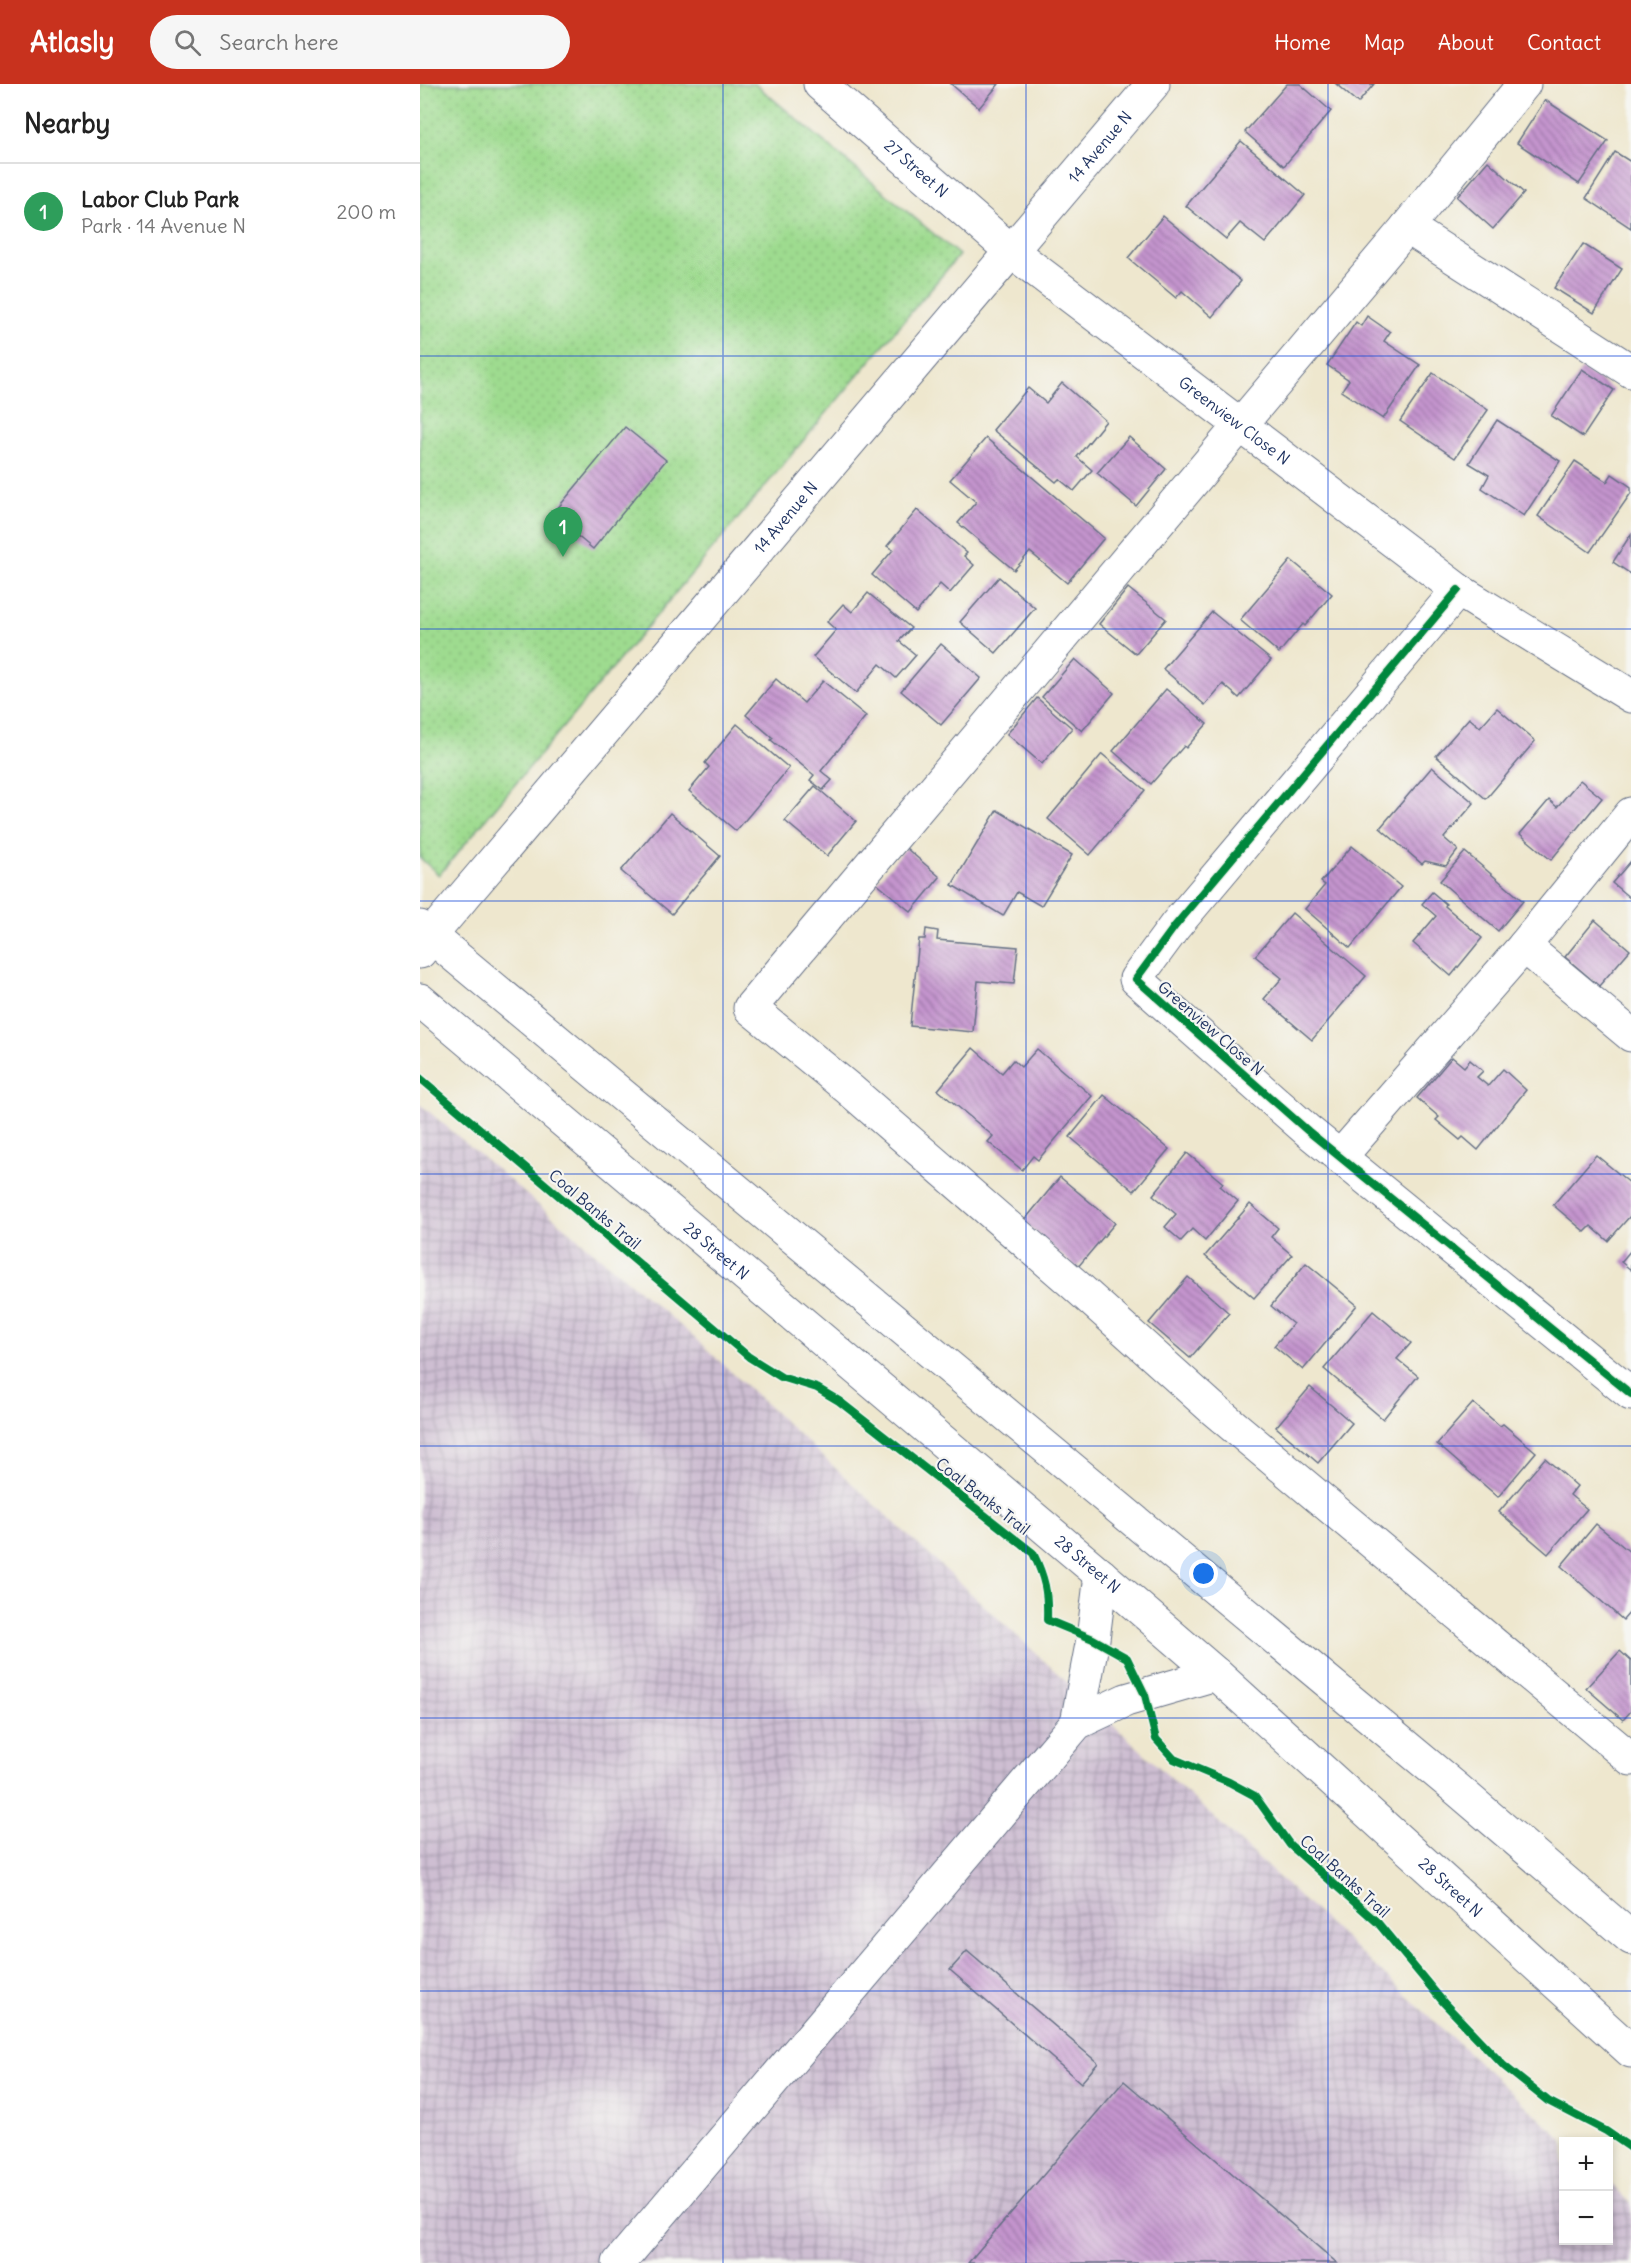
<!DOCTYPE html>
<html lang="en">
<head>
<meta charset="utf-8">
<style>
	body { margin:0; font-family:Delius,sans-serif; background:#f6f6f6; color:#222 }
	.controls { position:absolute; right:18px; bottom:18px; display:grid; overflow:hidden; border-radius:0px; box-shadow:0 3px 9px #0003 }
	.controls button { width:54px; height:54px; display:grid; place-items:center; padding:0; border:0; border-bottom:2px solid #e0e0e0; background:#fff; color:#222; font:30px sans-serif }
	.you { position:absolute; left:784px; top:1490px; width:21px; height:21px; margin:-15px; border:4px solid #fff; border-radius:50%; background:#1a73e8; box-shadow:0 0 0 9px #1a73e833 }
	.badge { display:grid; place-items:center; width:39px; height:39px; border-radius:50%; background:#c8321e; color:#fff; font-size:20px; font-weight:700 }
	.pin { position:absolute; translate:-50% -50px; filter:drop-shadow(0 2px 3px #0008) }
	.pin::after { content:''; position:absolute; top:32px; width:21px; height:18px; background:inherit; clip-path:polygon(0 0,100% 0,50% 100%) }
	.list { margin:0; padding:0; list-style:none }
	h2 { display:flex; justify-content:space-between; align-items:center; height:78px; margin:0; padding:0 24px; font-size:26px }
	h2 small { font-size:20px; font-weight:400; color:#767676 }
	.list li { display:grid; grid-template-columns:39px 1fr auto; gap:18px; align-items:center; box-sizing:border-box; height:96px; padding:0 24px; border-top:2px solid #e0e0e0 }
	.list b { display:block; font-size:22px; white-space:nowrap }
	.list p { margin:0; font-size:20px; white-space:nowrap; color:#767676 }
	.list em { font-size:20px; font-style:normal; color:#767676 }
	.icon { flex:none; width:33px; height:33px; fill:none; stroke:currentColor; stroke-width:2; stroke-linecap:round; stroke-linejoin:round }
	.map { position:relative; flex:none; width:1211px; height:2179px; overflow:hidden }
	header { display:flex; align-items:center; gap:36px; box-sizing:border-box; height:84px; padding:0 30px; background:#c8321e; color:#fff }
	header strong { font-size:28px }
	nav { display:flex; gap:33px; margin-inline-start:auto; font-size:21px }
	.search { width:420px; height:54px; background:#f6f6f6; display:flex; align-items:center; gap:15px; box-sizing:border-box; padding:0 21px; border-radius:33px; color:#767676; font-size:22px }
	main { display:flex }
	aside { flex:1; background:#fff }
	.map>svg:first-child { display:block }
	.industrial { fill:url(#industrial-grid) }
	.grass { fill:url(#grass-dots); stroke:#5c8576; stroke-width:1.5 }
	.building { fill:url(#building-back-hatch) }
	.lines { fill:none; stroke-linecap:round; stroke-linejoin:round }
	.minor-casing { stroke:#656f85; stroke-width:35 }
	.major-casing { stroke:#656f85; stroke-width:35 }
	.minor { stroke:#fff; stroke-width:33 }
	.major { stroke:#fff; stroke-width:33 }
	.cycleway-casing { stroke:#f6f6f2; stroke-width:11 }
	.cycleway { stroke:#00873e; stroke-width:8 }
	.grid { fill:none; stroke:#1d4ed8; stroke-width:1.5; stroke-opacity:0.55 }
	.labels { text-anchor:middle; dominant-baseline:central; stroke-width:4.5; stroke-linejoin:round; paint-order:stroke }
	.street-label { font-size:16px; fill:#1b2f5e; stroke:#f6f6f2 }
</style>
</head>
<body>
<header>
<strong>Atlasly</strong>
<div class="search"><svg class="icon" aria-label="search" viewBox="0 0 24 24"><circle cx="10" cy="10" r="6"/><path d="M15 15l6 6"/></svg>Search here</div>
<nav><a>Home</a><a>Map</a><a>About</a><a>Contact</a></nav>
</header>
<main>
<aside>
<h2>Nearby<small></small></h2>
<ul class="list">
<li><span class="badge" style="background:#2e9e5b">1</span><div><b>Labor Club Park</b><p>Park · 14 Avenue N</p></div><em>200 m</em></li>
</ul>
</aside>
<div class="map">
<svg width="1211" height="2179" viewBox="0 0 1211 2179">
	<defs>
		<pattern id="industrial-grid" width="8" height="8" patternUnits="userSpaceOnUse" patternTransform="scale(1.5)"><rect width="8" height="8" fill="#cebed2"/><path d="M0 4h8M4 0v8" fill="none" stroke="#a69bae"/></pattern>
		<pattern id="grass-dots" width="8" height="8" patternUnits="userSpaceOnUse" patternTransform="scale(1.5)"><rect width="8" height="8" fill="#9edb8f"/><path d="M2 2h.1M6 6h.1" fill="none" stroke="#88bc7e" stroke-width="1.8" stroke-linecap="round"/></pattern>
		<pattern id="building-back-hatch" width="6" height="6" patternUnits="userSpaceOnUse" patternTransform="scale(1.5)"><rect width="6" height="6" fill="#c494cd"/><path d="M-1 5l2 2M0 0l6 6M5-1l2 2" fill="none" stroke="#9e79aa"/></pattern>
	</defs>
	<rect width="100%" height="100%" fill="#f6f6f2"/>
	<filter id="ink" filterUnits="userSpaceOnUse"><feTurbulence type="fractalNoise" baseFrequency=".0167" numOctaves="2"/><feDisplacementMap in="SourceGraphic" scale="12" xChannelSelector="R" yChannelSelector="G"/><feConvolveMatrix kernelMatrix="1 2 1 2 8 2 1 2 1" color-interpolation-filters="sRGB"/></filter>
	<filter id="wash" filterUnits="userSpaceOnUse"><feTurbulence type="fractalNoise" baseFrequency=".008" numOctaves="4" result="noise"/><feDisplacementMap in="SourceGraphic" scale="24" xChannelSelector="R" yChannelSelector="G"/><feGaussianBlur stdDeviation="1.35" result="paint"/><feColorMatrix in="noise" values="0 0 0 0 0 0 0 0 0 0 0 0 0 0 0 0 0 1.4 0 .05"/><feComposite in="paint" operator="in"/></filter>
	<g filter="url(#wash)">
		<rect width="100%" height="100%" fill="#eee7ce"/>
		<path class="industrial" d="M0,1020L269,1249L1144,2057V2156H1188L1189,2098L1211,2119V2179H0Z"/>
		<path class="grass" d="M0,0H335L539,171L19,791L0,774Z"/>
		<g id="blocks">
			<g class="building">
				<path d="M531,0H579L559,24Z"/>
				<path d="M867,0H880L911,27L864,82L825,48Z"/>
				<path d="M916,0H954L938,19Z"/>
				<path d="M1125,16L1188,57L1159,100L1097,59Z"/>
				<path d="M821,57L885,111L845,159L820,139L806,155L766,122Z"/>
				<path d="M1195,68L1211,78V144L1166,114Z"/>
				<path d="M1068,77L1104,109L1073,145L1037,113Z"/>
				<path d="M743,132L821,197L792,233L762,207L756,214L708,174Z"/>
				<path d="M1163,160L1202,185L1174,229L1134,204Z"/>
				<path d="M947,232L970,248L964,257L1000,281L963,335L921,307L929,296L907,281L936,238L941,242Z"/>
				<path d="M1162,285L1194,306L1163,353L1131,332Z"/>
				<path d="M1013,289L1068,326L1035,374L980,337Z"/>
				<path d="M642,299L686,337L657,373L672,386L654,407L639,395L636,398L573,346L608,304L626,319Z"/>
				<path d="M1077,336L1140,377L1104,432L1062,404L1069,391L1049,379Z"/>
				<path d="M205,343L246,376L173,465L132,431Z"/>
				<path d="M709,353L746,385L716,422L677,389Z"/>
				<path d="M566,354L684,454L647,499L610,468L594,486L538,439L556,418L530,396Z"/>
				<path d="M1155,377L1187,398L1192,390L1211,403V409L1170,468L1118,432Z"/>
				<path d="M497,426L547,469L544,472L554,481L530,509L520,500L496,529L452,491L473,466L467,462Z"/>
				<path d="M1211,450V490L1193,478Z"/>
				<path d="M871,476L912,510L885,542L883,540L859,569L820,536Z"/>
				<path d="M579,493L615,524L576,569L540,538Z"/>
				<path d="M708,504L746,535L716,570L679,540Z"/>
				<path d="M448,509L491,544L479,557L496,571L476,594L460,580L436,609L393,573L416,546L407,538L423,520L432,528Z"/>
				<path d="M792,528L851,576L819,614L803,600L785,621L743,585Z"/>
				<path d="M521,560L561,594L521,641L481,607Z"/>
				<path d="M655,575L694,609L662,647L622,613Z"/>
				<path d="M356,595L384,619L403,597L446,632L401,687L412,696L403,706L390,696L394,691L351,656L353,654L326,631Z"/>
				<path d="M746,605L787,640L766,664L764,662L731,700L693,667Z"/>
				<path d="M617,614L652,644L622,680L587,650Z"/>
				<path d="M1077,624L1115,657L1066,715L1016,672L1049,634L1060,643Z"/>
				<path d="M317,640L369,684L316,747L269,707L289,683L285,679Z"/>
				<path d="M682,670L725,706L670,771L628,735Z"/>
				<path d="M1012,683L1054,719L1024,754L1038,766L1026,782L1005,777L1002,780L960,744Z"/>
				<path d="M1160,696L1182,714L1131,776L1100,750L1129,716L1137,723Z"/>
				<path d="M395,702L436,737L407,772L365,737Z"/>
				<path d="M577,726L652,771L621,822L597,808L583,832L532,801Z"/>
				<path d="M250,729L300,772L252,830L201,787Z"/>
				<path d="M932,762L981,803L930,864L885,825L905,801L901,798Z"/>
				<path d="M486,764L520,793L491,828L456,799Z"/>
				<path d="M1045,768L1103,817L1078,847L1020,797Z"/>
				<path d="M1211,777V815L1192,799Z"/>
				<path d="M1012,808L1026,820L1025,822L1062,854L1031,892L993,859L1016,832L1002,820Z"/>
				<path d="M872,829L946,892L892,956L844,915L862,894L835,872Z"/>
				<path d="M1175,836L1210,866L1179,902L1145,873Z"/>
				<path d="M506,845L518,847L517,856L598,863L594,900L558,897L553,948L490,942L499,855H505Z"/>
				<path d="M553,964L582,989L593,976L601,983L617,965L672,1012L618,1076L613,1072L602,1086L568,1058L573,1052L518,1006Z"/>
				<path d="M1032,973L1044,983L1050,976L1063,987L1057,993L1068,1002L1083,985L1106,1006L1058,1066L1043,1053L1040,1056L1016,1036L1019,1033L997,1014Z"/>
				<path d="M684,1011L749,1065L714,1107L650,1053Z"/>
				<path d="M767,1069L803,1099L800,1102L818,1117L785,1157L772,1145L761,1157L745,1143L756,1130L733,1111Z"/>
				<path d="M1176,1071L1211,1100V1131L1188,1157L1171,1142L1165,1148L1133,1121Z"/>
				<path d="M640,1093L695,1139L657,1184L603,1138Z"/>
				<path d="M830,1120L858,1144L851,1153L872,1171L834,1214L785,1172Z"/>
				<path d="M1211,1166V1186L1201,1178Z"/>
				<path d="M886,1179L937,1221L883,1286L854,1262L873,1240L851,1222Z"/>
				<path d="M768,1193L809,1229L770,1274L729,1239Z"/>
				<path d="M953,1227L991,1259L977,1275L998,1292L963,1335L904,1285Z"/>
				<path d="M890,1303L932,1339L898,1379L856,1343Z"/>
				<path d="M1053,1319L1080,1342L1083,1340L1116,1368L1078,1413L1017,1360Z"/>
				<path d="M1125,1374L1157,1402L1150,1411L1167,1425L1128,1470L1079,1428Z"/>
				<path d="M1176,1440L1211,1469V1527L1203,1536L1141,1482Z"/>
				<path d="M1200,1567L1211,1577V1627L1203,1636L1166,1604Z"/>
				<path d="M547,1867L678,1979L661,1999L530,1886Z"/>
				<path d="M704,1997L917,2179H548Z"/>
			</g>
		</g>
	</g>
	<g filter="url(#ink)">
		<use href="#blocks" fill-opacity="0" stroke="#656f85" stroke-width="1.5"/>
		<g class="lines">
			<g class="minor-casing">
				<g id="minor">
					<path id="s1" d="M400,0L591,167L1038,506L1211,612"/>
					<path d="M1104,0L987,143L330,924L429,1005L654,1200L792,1324L1211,1675"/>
					<path d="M987,143L1211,287"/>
					<path d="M1038,506L755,842L716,895L888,1047L1211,1310"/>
					<path d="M1104,862L1211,730"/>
					<path id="s2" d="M0,868L10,852L733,0"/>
					<path d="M920,1073L1104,862L1211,951"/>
					<path d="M657,1639L673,1555L681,1491"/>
					<path d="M199,2179L657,1639L706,1616L796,1590"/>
				</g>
			</g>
			<g class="major-casing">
				<g id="major">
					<path d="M0,843L1038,1706L1211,1854"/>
					<path id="s3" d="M0,916L681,1491L796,1590L1211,1967"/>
				</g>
			</g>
			<use href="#minor" class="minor"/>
			<use href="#major" class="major"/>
			<g class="cycleway-casing">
				<g id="cycleway">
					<path d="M1038,506L755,842L716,895L888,1047L1211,1310"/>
					<path d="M0,994L329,1273L361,1293L397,1304L419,1317L613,1469C625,1494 628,1508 627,1536L673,1555L707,1574L725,1611L736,1655L754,1675L809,1698L835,1712L870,1761L958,1839L1024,1919L1084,1982L1128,2017L1186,2047L1211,2064"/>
				</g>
			</g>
			<use href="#cycleway" class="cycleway"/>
		</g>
	</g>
	<path class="grid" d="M303,0V2179M606,0V2179M908,0V2179M0,272H1211M0,545H1211M0,817H1211M0,1090H1211M0,1362H1211M0,1634H1211M0,1907H1211"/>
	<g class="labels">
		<g class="street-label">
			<text stroke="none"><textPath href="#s2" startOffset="1054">14 Avenue N</textPath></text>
			<text stroke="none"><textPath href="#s1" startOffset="128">27 Street N</textPath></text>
			<text stroke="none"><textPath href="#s1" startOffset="534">Greenview Close N</textPath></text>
			<text stroke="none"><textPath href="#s2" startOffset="568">14 Avenue N</textPath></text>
			<text transform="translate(791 944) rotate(41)">Greenview Close N</text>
			<text transform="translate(175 1125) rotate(40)">Coal Banks Trail</text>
			<text stroke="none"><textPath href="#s3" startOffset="388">28 Street N</textPath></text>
			<text transform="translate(563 1412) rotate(38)">Coal Banks Trail</text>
			<text stroke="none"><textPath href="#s3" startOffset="874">28 Street N</textPath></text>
			<text transform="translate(925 1792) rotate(42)">Coal Banks Trail</text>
			<text stroke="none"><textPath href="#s3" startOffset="1360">28 Street N</textPath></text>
		</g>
	</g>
</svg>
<div class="controls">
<button>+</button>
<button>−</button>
</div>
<div class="you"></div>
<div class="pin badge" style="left:143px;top:473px;background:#2e9e5b">1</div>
</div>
</main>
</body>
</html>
